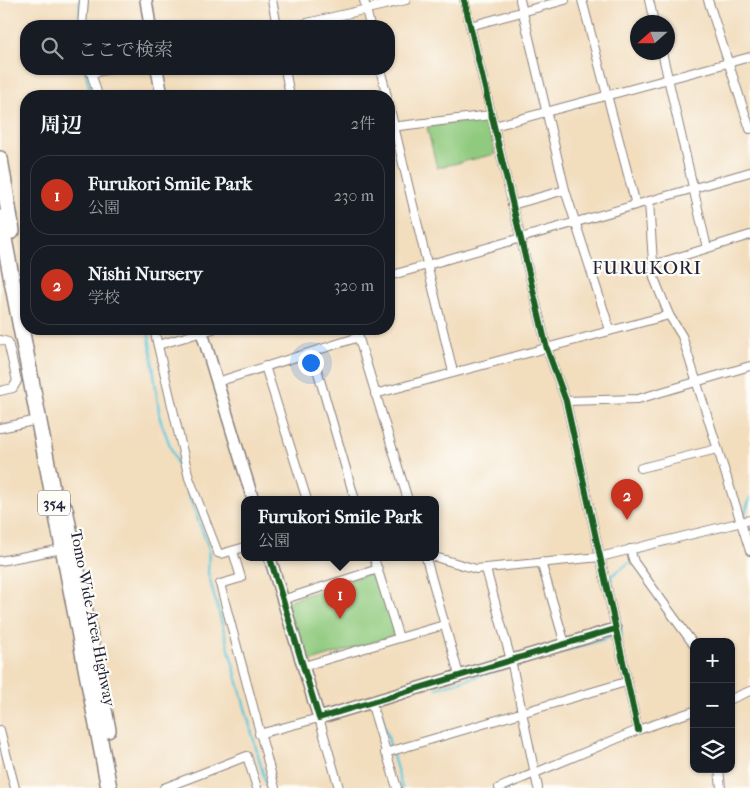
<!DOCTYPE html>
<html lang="ja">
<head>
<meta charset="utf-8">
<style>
	body { margin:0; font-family:"IM FELL French Canon","Noto Serif JP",serif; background:#242831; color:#f1f3f6 }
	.controls { position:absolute; right:15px; bottom:15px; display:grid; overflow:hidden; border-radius:10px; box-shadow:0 1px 4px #0004 }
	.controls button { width:45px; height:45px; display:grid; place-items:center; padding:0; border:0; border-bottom:1px solid #363941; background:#171b24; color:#f1f3f6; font:25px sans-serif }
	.compass { position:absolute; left:630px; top:15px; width:45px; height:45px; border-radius:50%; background:#171b24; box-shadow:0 1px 4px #0004; rotate:249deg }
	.you { position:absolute; left:310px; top:362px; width:18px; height:18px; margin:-12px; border:4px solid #fff; border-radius:50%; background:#1a73e8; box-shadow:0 0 0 8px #1a73e833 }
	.badge { display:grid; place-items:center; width:32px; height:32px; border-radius:50%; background:#c8321e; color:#fff; font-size:16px; font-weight:700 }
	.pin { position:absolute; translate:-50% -41px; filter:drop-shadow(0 1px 2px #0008) }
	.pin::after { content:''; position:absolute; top:26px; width:18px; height:15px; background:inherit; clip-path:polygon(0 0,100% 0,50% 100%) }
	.popup { position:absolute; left:241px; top:496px; width:198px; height:65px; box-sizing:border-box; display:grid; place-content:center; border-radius:10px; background:#171b24; filter:drop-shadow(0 1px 4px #0005); font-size:16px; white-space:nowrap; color:#9ea1a6 }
	.popup b { font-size:19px; color:#f1f3f6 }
	.popup::after { content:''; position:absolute; left:50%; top:100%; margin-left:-10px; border:10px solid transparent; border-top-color:#171b24 }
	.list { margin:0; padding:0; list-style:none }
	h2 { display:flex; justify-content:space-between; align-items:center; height:65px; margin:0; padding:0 20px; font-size:21px }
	h2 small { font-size:16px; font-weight:400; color:#9ea1a6 }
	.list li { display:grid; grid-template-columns:32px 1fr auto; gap:15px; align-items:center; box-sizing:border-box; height:80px; margin:0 10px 10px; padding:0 10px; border:1px solid #363941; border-radius:20px }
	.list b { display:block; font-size:19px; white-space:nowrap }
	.list p { margin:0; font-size:16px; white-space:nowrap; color:#9ea1a6 }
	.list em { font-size:16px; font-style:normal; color:#9ea1a6 }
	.icon { flex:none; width:28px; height:28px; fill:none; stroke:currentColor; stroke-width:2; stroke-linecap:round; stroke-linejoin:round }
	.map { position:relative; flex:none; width:750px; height:788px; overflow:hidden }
	.search { position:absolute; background:#171b24; box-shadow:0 1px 4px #0004; left:20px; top:20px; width:375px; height:55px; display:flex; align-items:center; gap:12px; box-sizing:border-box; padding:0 18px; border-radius:20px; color:#9ea1a6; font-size:19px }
	.panel { position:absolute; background:#171b24; box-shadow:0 1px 4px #0004; left:20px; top:90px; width:375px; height:245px; border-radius:20px }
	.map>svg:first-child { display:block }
	.green { fill:#90ca7e; stroke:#59765c }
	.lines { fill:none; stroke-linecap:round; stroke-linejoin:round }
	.stream { stroke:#5dc6da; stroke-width:2.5 }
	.street-casing { stroke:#8a807c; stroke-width:10 }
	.secondary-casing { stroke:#8a807c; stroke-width:14 }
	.highway-casing { stroke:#8a807c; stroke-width:18 }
	.street { stroke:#fff; stroke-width:8 }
	.secondary { stroke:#fff; stroke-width:11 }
	.highway { stroke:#fff; stroke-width:15 }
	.cycleway-casing { stroke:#fdfcf7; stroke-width:9 }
	.cycleway { stroke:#1b5e20; stroke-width:6 }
	.labels { text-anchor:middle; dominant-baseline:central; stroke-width:4.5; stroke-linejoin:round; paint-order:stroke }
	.shield { fill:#fdfcf7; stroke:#646373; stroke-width:1 }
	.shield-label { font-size:15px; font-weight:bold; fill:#22223b }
	.street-label { font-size:16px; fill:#22223b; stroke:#fdfcf7 }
	.quarter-label { font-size:19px; letter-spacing:1px; fill:#22223b; stroke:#fdfcf7 }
</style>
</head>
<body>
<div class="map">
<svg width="750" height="788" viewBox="0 0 750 788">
	<rect width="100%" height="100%" fill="#fdfcf7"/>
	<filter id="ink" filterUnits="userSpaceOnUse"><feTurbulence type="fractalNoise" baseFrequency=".02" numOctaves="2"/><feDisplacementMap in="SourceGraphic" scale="10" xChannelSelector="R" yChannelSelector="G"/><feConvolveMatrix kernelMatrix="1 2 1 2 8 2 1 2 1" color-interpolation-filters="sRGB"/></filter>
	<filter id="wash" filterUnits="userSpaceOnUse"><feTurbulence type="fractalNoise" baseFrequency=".0096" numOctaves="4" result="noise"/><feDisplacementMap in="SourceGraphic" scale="20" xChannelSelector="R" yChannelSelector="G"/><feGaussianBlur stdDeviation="1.12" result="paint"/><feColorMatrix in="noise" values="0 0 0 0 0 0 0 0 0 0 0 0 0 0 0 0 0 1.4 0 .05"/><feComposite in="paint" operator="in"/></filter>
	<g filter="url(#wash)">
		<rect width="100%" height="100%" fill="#f2ddbd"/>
		<g class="green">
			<path d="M484,118L488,122L495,154L437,168L427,127Z"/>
			<path d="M377,571L396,635L302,664L285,602Z"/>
		</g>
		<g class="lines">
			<g class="stream">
				<path d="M80,15V0"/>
				<path d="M85,69L91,96"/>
				<path d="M148,329L160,419L209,549L208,573L267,788"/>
				<path d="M744,515L750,498"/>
				<path d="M651,550L740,528"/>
				<path d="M636,558L645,551"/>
				<path d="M437,688L622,634L611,576L629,563"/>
				<path d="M381,704L379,705L402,788"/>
			</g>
		</g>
	</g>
	<g filter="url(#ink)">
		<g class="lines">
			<g class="street-casing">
				<g id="street">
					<path d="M272,0L277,26"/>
					<path d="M364,0L370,26"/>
					<path d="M464,0L547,349L566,401L638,730"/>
					<path d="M520,0L565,190L610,330"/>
					<path d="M582,0L636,205"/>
					<path d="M649,0L654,22"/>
					<path d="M708,0L750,129"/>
					<path d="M82,26L84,0"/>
					<path d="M294,26L406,0"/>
					<path d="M470,26L565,0"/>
					<path d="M662,52L707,248"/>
					<path d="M90,69L98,96"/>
					<path d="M285,69L290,96"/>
					<path d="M380,69L387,96"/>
					<path d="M91,73L111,69"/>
					<path d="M389,105L453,372"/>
					<path d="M494,126L750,57"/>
					<path d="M391,127L491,115"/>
					<path d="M649,201L654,278L669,315L682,336L750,551"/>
					<path d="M512,205L565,190"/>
					<path d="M653,265L750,235"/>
					<path d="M389,276L750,172"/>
					<path d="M154,329L189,478L218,553L221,554L245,547"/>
					<path d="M356,329L408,500"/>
					<path d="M0,340L8,342L17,381L13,388L0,391"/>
					<path d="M158,345L213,329"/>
					<path d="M312,352L355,500"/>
					<path d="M265,366L307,500"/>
					<path d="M217,382L359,337"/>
					<path d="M375,394L669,315"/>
					<path d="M566,401L638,399L750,366"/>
					<path d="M0,428L38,420"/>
					<path d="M641,468L717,449"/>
					<path d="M630,549L634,562L694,645"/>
					<path d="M233,551L241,578L220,584L275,788"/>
					<path d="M435,557L476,569L600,557L750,520"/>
					<path d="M374,558L399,638"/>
					<path d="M426,558L459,675"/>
					<path d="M0,561L62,549"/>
					<path d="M541,562L565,644"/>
					<path d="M486,569L511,660L538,788"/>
					<path d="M282,600L378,569"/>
					<path d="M304,666L444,625"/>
					<path d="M731,699L750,691"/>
					<path d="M371,702L397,788"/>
					<path d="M0,730L15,788"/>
					<path d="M259,734L319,718L339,788"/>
					<path d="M385,753L626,682"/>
					<path d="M719,769L721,788"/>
					<path d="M164,788L247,756L257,788"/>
					<path d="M499,788L638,730L694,711"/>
				</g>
			</g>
			<g class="secondary-casing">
				<g id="secondary">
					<path d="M146,0L150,26"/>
					<path d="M157,69L162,96"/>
					<path d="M201,329L253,500"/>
					<path d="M270,558L319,718L615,629"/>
				</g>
			</g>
			<g class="highway-casing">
				<g id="highway">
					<path d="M0,159L12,231"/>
					<path d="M0,218L109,788"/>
					<path d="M65,509L108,730"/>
				</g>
			</g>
			<use href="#street" class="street"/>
			<use href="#secondary" class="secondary"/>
			<use href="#highway" class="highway"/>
			<g class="cycleway-casing">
				<g id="cycleway">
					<path d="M464,0L547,349L566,401L638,730"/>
					<path d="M270,558L319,718L615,629"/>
				</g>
			</g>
			<use href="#cycleway" class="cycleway"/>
		</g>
	</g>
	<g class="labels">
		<rect class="shield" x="38" y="490.5" width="32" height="25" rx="4"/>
		<g class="shield-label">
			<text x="54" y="503">354</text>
		</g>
		<g class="street-label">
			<text transform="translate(93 618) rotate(79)">Tomo Wide Area Highway</text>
		</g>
		<g class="quarter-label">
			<text x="647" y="268">FURUKORI</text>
		</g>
	</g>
</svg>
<div class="controls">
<button>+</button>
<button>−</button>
<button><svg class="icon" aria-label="layers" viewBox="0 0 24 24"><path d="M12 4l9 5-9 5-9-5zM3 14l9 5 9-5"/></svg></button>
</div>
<svg class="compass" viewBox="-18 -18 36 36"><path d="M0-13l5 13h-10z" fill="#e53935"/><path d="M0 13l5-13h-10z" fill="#9ea1a6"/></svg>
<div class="you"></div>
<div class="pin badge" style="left:340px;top:619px">1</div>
<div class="popup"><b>Furukori Smile Park</b>公園</div>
<div class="pin badge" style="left:627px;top:520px">2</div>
<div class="search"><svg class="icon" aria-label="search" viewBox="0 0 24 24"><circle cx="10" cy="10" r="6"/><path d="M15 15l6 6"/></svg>ここで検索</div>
<section class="panel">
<h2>周辺<small>2件</small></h2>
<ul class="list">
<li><span class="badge">1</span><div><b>Furukori Smile Park</b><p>公園</p></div><em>230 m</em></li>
<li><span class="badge">2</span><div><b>Nishi Nursery</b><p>学校</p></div><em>320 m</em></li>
</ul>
</section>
</div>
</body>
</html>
